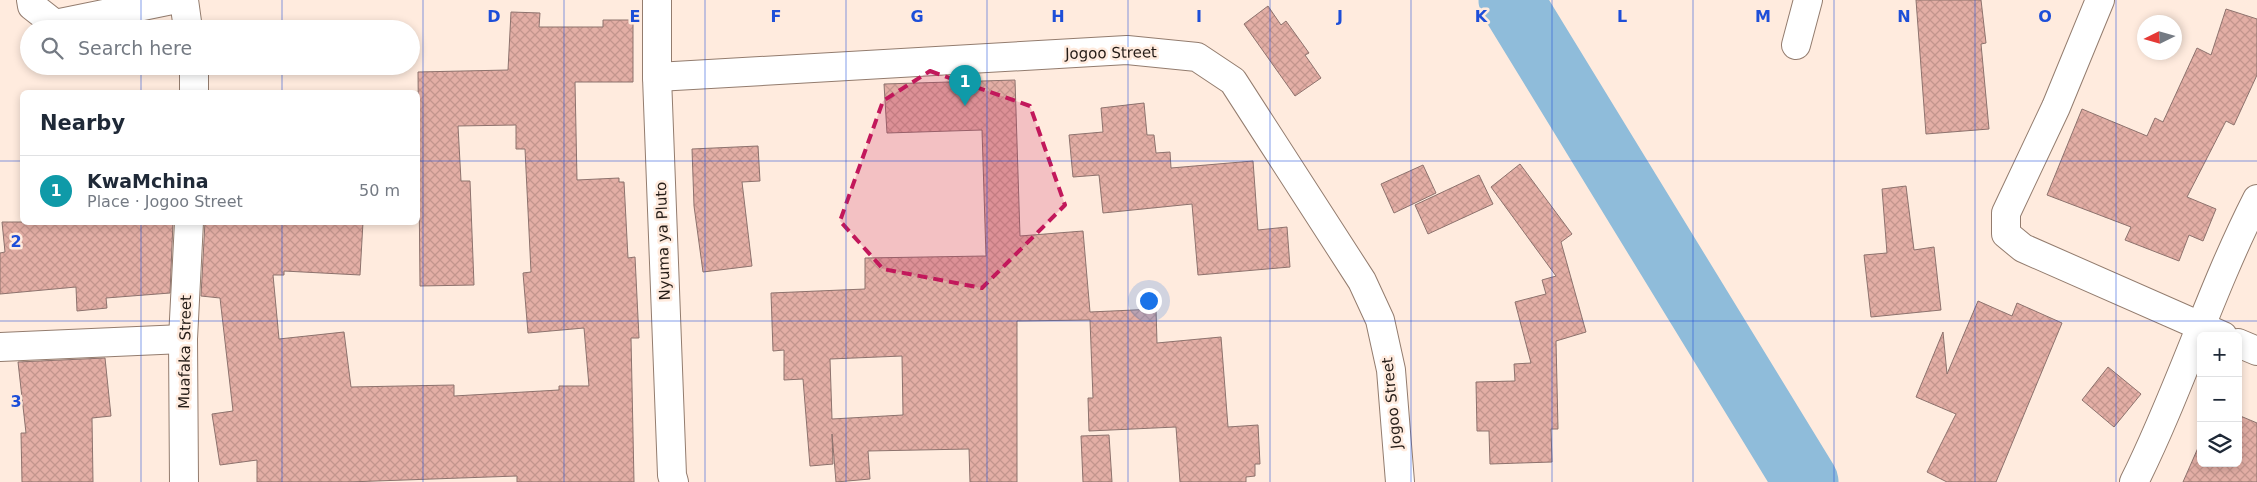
<!DOCTYPE html>
<html lang="en">
<head>
<meta charset="utf-8">
<style>
	body { margin:0; font-family:"DejaVu Sans",sans-serif; background:#f6f6f7; color:#1f2937 }
	.controls { position:absolute; right:15px; bottom:15px; display:grid; overflow:hidden; border-radius:8px; box-shadow:0 2px 8px #0003 }
	.controls button { width:45px; height:45px; display:grid; place-items:center; padding:0; border:0; border-bottom:1px solid #e0e1e3; background:#fff; color:#1f2937; font:25px sans-serif }
	.compass { position:absolute; left:2137px; top:15px; width:45px; height:45px; border-radius:50%; background:#fff; box-shadow:0 2px 8px #0003; rotate:265deg }
	.you { position:absolute; left:1148px; top:300px; width:18px; height:18px; margin:-12px; border:4px solid #fff; border-radius:50%; background:#1a73e8; box-shadow:0 0 0 8px #1a73e833 }
	.badge { display:grid; place-items:center; width:32px; height:32px; border-radius:50%; background:#37738a; color:#fff; font-size:16px; font-weight:700 }
	.pin { position:absolute; translate:-50% -41px; filter:drop-shadow(0 1px 2px #0008) }
	.pin::after { content:''; position:absolute; top:26px; width:18px; height:15px; background:inherit; clip-path:polygon(0 0,100% 0,50% 100%) }
	.list { margin:0; padding:0; list-style:none }
	h2 { display:flex; justify-content:space-between; align-items:center; height:65px; margin:0; padding:0 20px; font-size:21px }
	h2 small { font-size:16px; font-weight:400; color:#747a83 }
	.list li { display:grid; grid-template-columns:32px 1fr auto; gap:15px; align-items:center; box-sizing:border-box; height:70px; padding:0 20px; border-top:1px solid #e0e1e3 }
	.list b { display:block; font-size:19px; white-space:nowrap }
	.list p { margin:0; font-size:16px; white-space:nowrap; color:#747a83 }
	.list em { font-size:16px; font-style:normal; color:#747a83 }
	.icon { flex:none; width:28px; height:28px; fill:none; stroke:currentColor; stroke-width:2; stroke-linecap:round; stroke-linejoin:round }
	.map { position:relative; flex:none; width:2257px; height:482px; overflow:hidden }
	.search { position:absolute; background:#fff; box-shadow:0 2px 8px #0003; left:20px; top:20px; width:400px; height:55px; display:flex; align-items:center; gap:12px; box-sizing:border-box; padding:0 18px; border-radius:28px; color:#747a83; font-size:19px }
	.panel { position:absolute; background:#fff; box-shadow:0 2px 8px #0003; left:20px; top:90px; width:400px; height:135px; border-radius:8px }
	.map>svg:first-child { display:block }
	.lines { fill:none; stroke-linecap:round; stroke-linejoin:round }
	.river { stroke:#8fbcda; stroke-width:65 }
	.building { fill:url(#building-cross-hatch); stroke:#8d726d; fill-rule:evenodd }
	.street-casing { stroke:#937c6e; stroke-width:30 }
	.street { stroke:#fff; stroke-width:28 }
	.marked { fill:#c2185b; fill-opacity:0.2; stroke:#c2185b; stroke-width:4; stroke-dasharray:10 6; stroke-linejoin:round }
	.grid { fill:none; stroke:#1d4ed8; stroke-width:1; stroke-opacity:0.55 }
	.labels { text-anchor:middle; dominant-baseline:central; stroke-width:5; stroke-linejoin:round; paint-order:stroke }
	.street-label { font-size:15px; fill:#251c17; stroke:#ffebde }
	.grid-label { font-size:16px; text-anchor:middle; font-weight:bold; fill:#1d4ed8; stroke:#ffebde; stroke-width:5; stroke-linejoin:round; paint-order:stroke }
</style>
</head>
<body>
<div class="map">
<svg width="2257" height="482" viewBox="0 0 2257 482">
	<defs>
		<pattern id="building-cross-hatch" width="8" height="8" patternUnits="userSpaceOnUse" patternTransform="scale(1.25)"><rect width="8" height="8" fill="#e3aea5"/><path d="M0 0l8 8M0 8l8-8" fill="none" stroke="#c3958d"/></pattern>
	</defs>
	<rect width="100%" height="100%" fill="#ffebde"/>
	<g class="lines">
		<path class="river" d="M1511,0L1806,482"/>
	</g>
	<g class="building">
		<path d="M1916,0H1981L1986,43L1981,44L1989,129L1926,134Z"/>
		<path d="M1268,6L1281,25L1286,21L1309,53L1305,55L1321,78L1295,96L1244,24Z"/>
		<path d="M2226,9L2257,19V75L2234,125L2226,121L2187,197L2216,209L2203,241L2189,235L2179,261L2125,240L2131,227L2047,195L2082,109L2147,136L2155,118L2163,122L2197,48L2211,55Z"/>
		<path d="M511,12L540,13L539,27H603V20H633V82H575L577,180L619,178V182H624L628,258L635,257L639,338H631L634,482H517V476L348,482H257V460L220,465L212,414L233,411L220,298L201,296L205,222H363L360,275L284,271V275H273L279,339L344,332L351,387L454,385V396L559,390V386H589L584,328L528,333L523,273L531,272L525,149H516V125L458,126L461,181H470L474,285L420,286L418,72L508,70Z"/>
		<path d="M1015,80L1020,236L1083,231L1090,312L1156,309L1157,343L1221,337L1228,427L1258,425L1260,464H1255V476L1246,477V482H1180L1176,427L1089,431L1088,398H1093L1090,320L1017,321V482H970L969,449L868,451L870,479L836,482L832,434L833,464L810,466L803,379L784,380V350L773,351L771,293L865,289V258L986,256L982,130L887,133L884,84ZM902,356L903,415L832,419L830,359Z"/>
		<path d="M1144,103L1147,135H1154L1156,153L1170,152L1171,168L1253,161L1258,230L1287,227L1290,267L1198,275L1192,204L1103,213L1099,175L1073,177L1069,135L1103,132L1101,108Z"/>
		<path d="M758,146L760,181L742,182L752,266L703,272L694,206L692,149Z"/>
		<path d="M1520,164L1572,234L1561,242L1586,332L1556,341L1558,429H1551L1552,462L1490,464L1489,431H1477L1476,382L1515,381L1514,364L1531,363L1515,302L1546,294L1542,280L1556,276L1491,187Z"/>
		<path d="M1423,165L1436,193L1394,213L1381,184Z"/>
		<path d="M1479,175L1493,204L1428,234L1415,205Z"/>
		<path d="M1906,186L1914,250L1934,247L1941,310L1871,317L1864,255L1887,253L1882,189Z"/>
		<path d="M2,222H173L170,293L106,298L107,308L77,311L76,287L0,294V253L5,252Z"/>
		<path d="M1978,301L2012,316L2017,303L2062,323L1996,482H1947L1927,472L1956,414L1916,397L1943,332L1947,374Z"/>
		<path d="M105,358L111,416L92,418L93,482H22L21,433H26L18,362Z"/>
		<path d="M2108,367L2141,394L2114,427L2082,400Z"/>
		<path d="M2238,415L2257,423V482H2183L2201,441V463H2238Z"/>
		<path d="M1109,435L1112,482H1083L1081,436Z"/>
	</g>
	<g class="lines">
		<g class="street-casing">
			<g id="street">
				<path d="M31,0L32,6L55,24L172,0"/>
				<path d="M184,0L188,29"/>
				<path d="M657,0V77L672,475L674,482"/>
				<path d="M2100,0L2056,107L2006,213V234L2023,248L2223,336"/>
				<path d="M1796,45L1808,0"/>
				<path d="M194,66V92"/>
				<path d="M657,77L1127,50L1197,57L1233,81L1362,281L1380,320L1391,370L1400,482"/>
				<path d="M2238,343L2257,351"/>
				<path d="M0,347L183,339"/>
				<path d="M184,482L183,339L189,222"/>
				<path d="M2134,482C2180,390 2210,291 2257,199"/>
			</g>
		</g>
		<use href="#street" class="street"/>
	</g>
	<path class="marked" d="M930,71L1030,106L1065,205L982,288L883,269L840,221L883,101Z"/>
	<path class="grid" d="M141,0V29M282,0V29M423,0V482M564,0V482M705,0V482M846,0V482M987,0V482M1128,0V482M1270,0V482M1411,0V482M1552,0V482M1693,0V482M1834,0V482M1975,0V482M2116,0V482M141,66V92M282,66V92M0,161H22M418,161H2257M141,222V482M282,222V482M0,321H2257"/>
	<g class="labels">
		<g class="street-label">
			<text transform="translate(1111 53) rotate(-1)">Jogoo Street</text>
			<text transform="translate(663 241) rotate(-92)">Nyuma ya Pluto</text>
			<text transform="translate(185 352) rotate(-89)">Muafaka Street</text>
			<text transform="translate(1392 403) rotate(-96)">Jogoo Street</text>
		</g>
	</g>
	<g class="grid-label">
		<text x="494" y="22">D</text>
		<text x="635" y="22">E</text>
		<text x="776" y="22">F</text>
		<text x="917" y="22">G</text>
		<text x="1058" y="22">H</text>
		<text x="1199" y="22">I</text>
		<text x="1340" y="22">J</text>
		<text x="1481" y="22">K</text>
		<text x="1622" y="22">L</text>
		<text x="1763" y="22">M</text>
		<text x="1904" y="22">N</text>
		<text x="2045" y="22">O</text>
		<text x="16" y="247">2</text>
		<text x="16" y="407">3</text>
	</g>
</svg>
<div class="controls">
<button>+</button>
<button>−</button>
<button><svg class="icon" aria-label="layers" viewBox="0 0 24 24"><path d="M12 4l9 5-9 5-9-5zM3 14l9 5 9-5"/></svg></button>
</div>
<svg class="compass" viewBox="-18 -18 36 36"><path d="M0-13l5 13h-10z" fill="#e53935"/><path d="M0 13l5-13h-10z" fill="#747a83"/></svg>
<div class="you"></div>
<div class="pin badge" style="left:965px;top:106px;background:#0f9aa8">1</div>
<div class="search"><svg class="icon" aria-label="search" viewBox="0 0 24 24"><circle cx="10" cy="10" r="6"/><path d="M15 15l6 6"/></svg>Search here</div>
<section class="panel">
<h2>Nearby<small></small></h2>
<ul class="list">
<li><span class="badge" style="background:#0f9aa8">1</span><div><b>KwaMchina</b><p>Place · Jogoo Street</p></div><em>50 m</em></li>
</ul>
</section>
</div>
</body>
</html>
